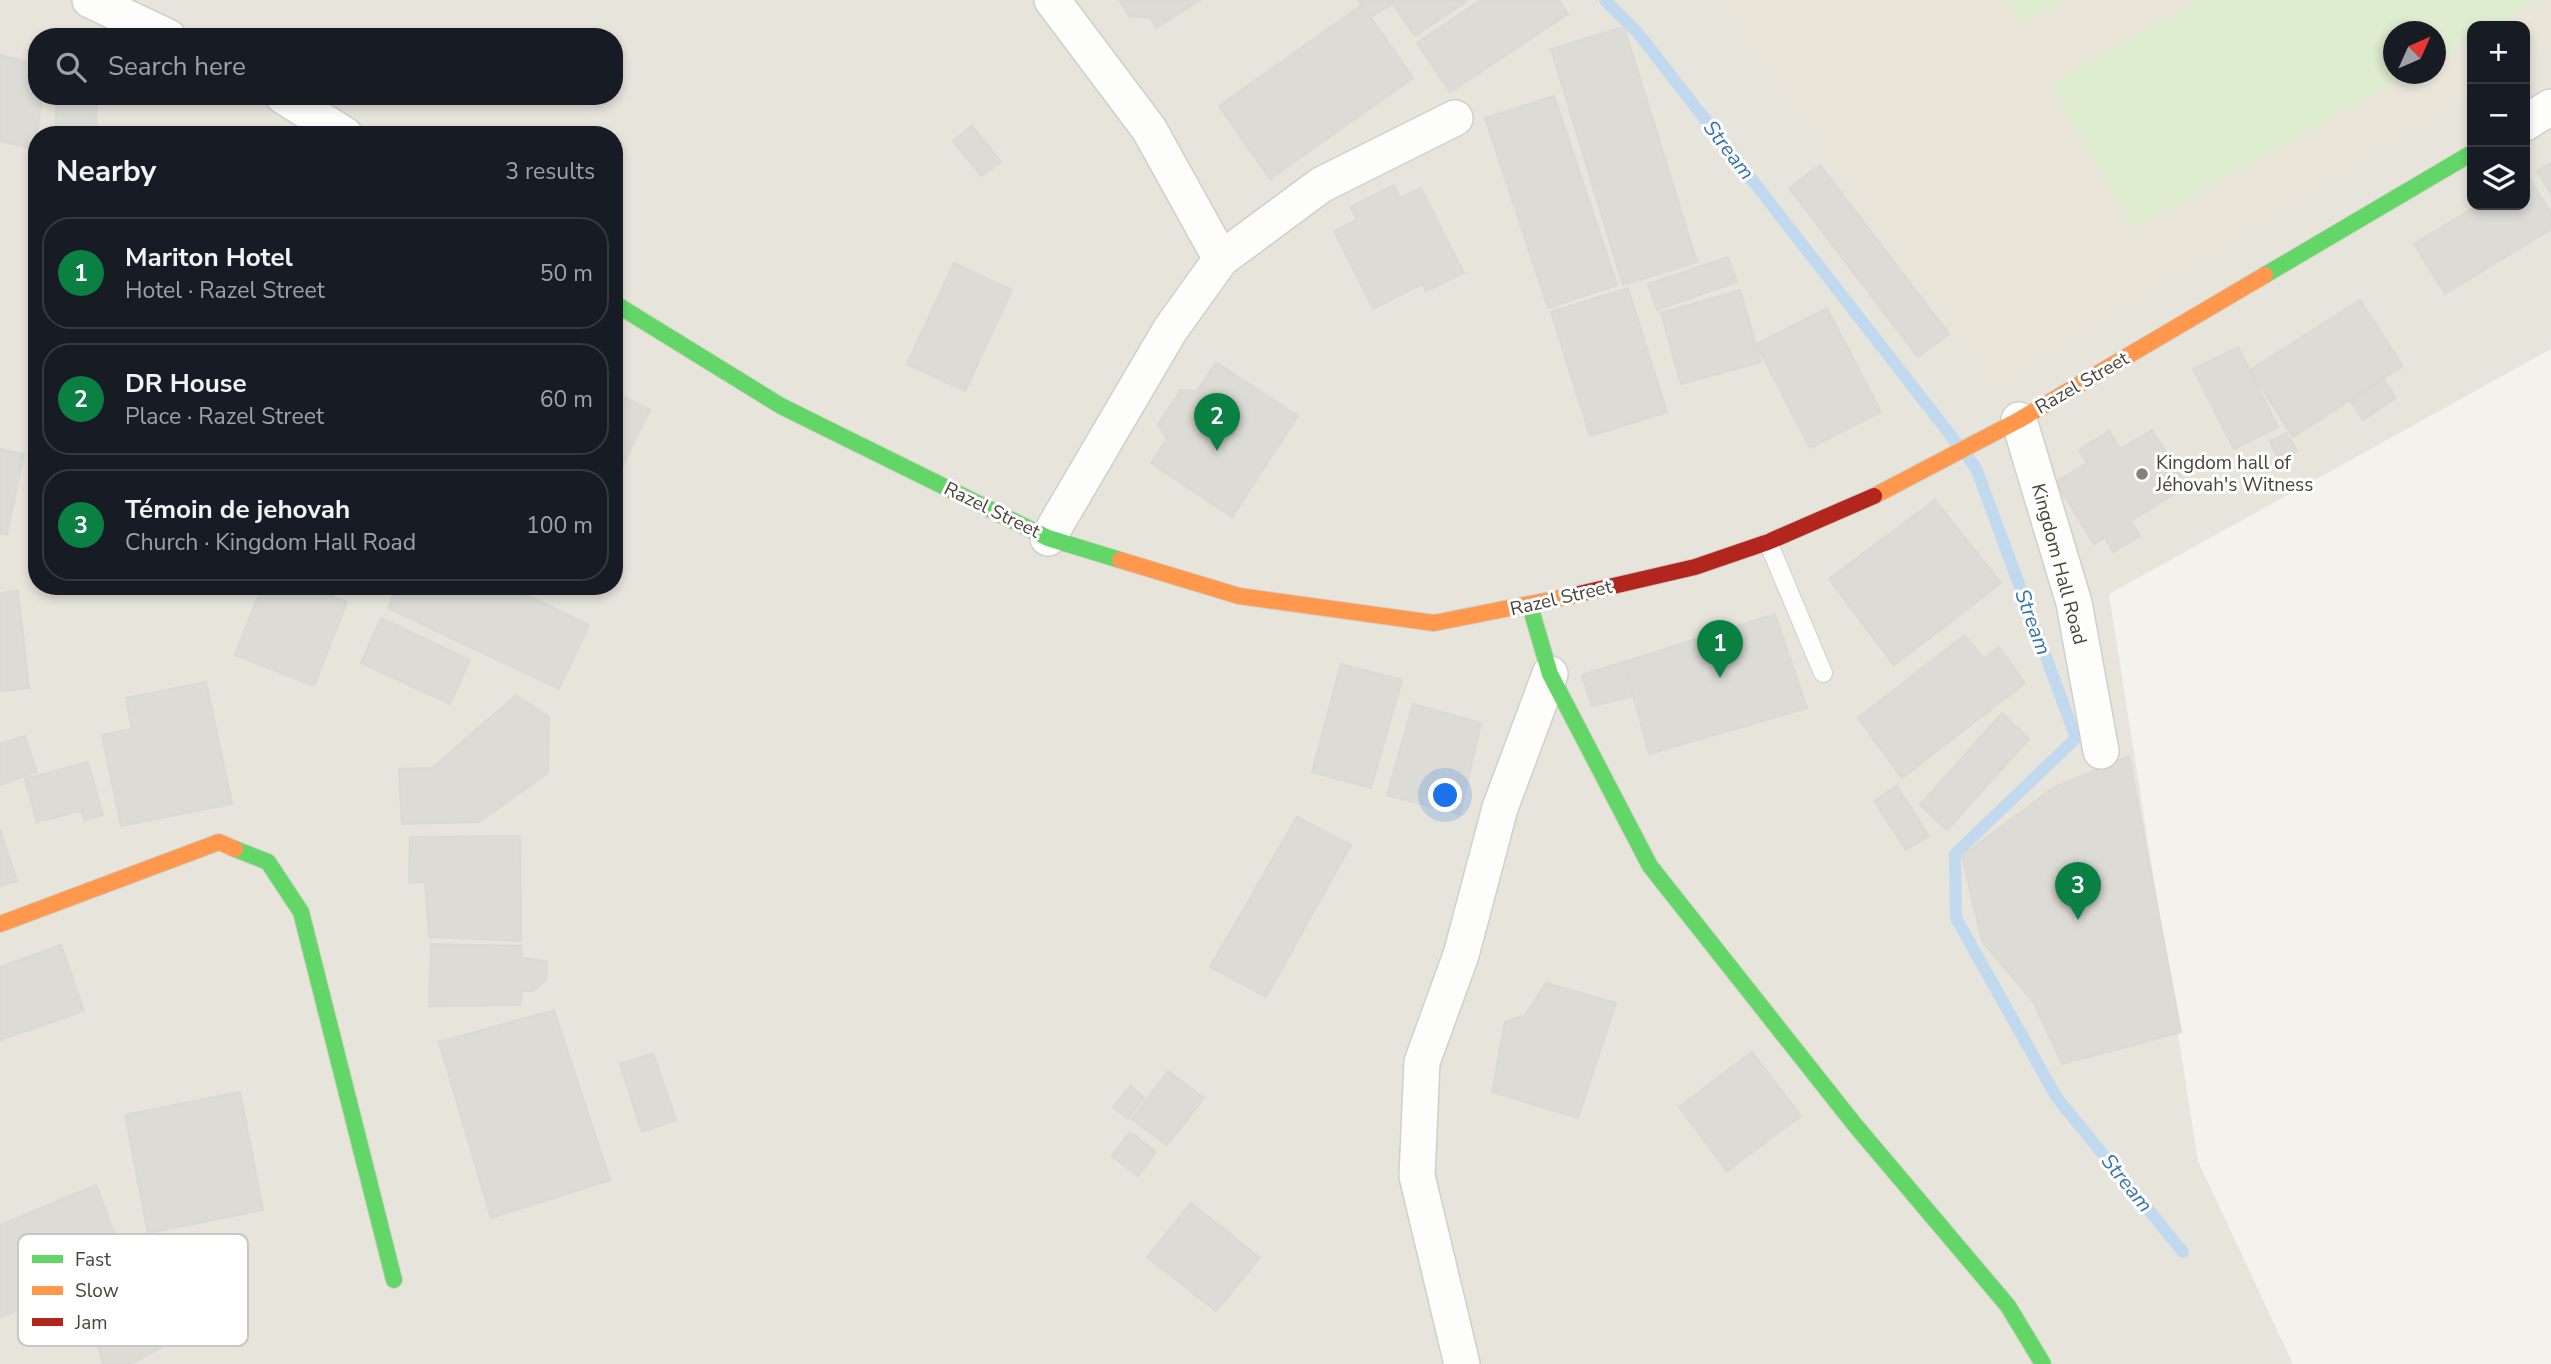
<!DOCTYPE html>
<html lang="en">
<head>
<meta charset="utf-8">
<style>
	body { margin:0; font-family:"Nunito Sans",sans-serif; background:#242831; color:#f1f3f6 }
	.controls { position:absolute; right:21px; top:21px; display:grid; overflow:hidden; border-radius:14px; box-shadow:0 4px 10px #0003 }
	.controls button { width:63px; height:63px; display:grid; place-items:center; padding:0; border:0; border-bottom:2px solid #363941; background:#171b24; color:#f1f3f6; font:35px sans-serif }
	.compass { position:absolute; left:2383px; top:21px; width:63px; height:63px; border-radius:50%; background:#171b24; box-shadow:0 4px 10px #0003; rotate:45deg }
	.you { position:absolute; left:1446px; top:796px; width:24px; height:24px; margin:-18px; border:5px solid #fff; border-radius:50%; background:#1a73e8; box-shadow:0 0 0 10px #1a73e833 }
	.badge { display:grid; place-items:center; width:46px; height:46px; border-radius:50%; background:#0b8043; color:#fff; font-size:23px; font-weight:700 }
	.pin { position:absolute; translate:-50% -58px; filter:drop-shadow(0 2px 4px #0008) }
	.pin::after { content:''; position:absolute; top:37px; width:24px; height:21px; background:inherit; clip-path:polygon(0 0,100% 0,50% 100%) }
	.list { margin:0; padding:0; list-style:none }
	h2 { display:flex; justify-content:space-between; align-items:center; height:91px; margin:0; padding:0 28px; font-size:30px }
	h2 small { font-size:23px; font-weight:400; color:#9ea1a6 }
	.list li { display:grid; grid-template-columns:46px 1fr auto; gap:21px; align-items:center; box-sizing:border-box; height:112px; margin:0 14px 14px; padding:0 14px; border:2px solid #363941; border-radius:28px }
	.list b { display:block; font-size:26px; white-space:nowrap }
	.list p { margin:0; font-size:23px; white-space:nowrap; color:#9ea1a6 }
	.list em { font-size:23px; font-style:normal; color:#9ea1a6 }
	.icon { flex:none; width:38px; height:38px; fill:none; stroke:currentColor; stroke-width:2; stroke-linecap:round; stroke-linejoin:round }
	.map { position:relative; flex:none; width:2551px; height:1364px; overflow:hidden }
	.search { position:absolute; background:#171b24; box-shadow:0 4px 10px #0003; left:28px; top:28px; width:595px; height:77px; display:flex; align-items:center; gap:18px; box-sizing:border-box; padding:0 24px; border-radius:28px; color:#9ea1a6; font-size:26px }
	.panel { position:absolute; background:#171b24; box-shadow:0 4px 10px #0003; left:28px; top:126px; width:595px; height:469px; border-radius:28px }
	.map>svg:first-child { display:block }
	.residential { fill:#e7e4dc; fill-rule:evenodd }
	.education { fill:#e9e5d9; fill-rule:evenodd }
	.pitch { fill:#deeccf }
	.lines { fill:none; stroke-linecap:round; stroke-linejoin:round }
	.stream { stroke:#c1d9ee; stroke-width:12 }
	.building { fill:#dcdbd6; stroke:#dbd9d3; stroke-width:2 }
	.lane-casing { stroke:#d1cfcb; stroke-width:20 }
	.street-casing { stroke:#d1cfcb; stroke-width:38 }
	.fast-casing { stroke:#d2cfc4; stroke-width:18 }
	.slow-casing { stroke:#d2cfc4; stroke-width:18 }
	.jam-casing { stroke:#d2cfc4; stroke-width:18 }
	.lane { stroke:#fdfdfc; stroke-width:18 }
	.street { stroke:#fdfdfc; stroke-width:35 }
	.fast { stroke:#63d668; stroke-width:16 }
	.slow { stroke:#ff974d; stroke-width:16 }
	.jam { stroke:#b3261e; stroke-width:16 }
	.poi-dot { fill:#848178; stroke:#fff; stroke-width:2.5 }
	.labels { text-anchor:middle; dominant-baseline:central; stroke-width:6; stroke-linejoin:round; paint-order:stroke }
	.street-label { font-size:19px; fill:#494439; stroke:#fff }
	.poi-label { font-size:19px; fill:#494439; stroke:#fff; text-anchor:start }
	.water-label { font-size:21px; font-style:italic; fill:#3674b1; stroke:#fff }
	.key { fill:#fff; stroke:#c8c7c4; stroke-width:2 }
	.key-label { font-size:19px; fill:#494439 }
</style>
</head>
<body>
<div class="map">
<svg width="2551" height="1364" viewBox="0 0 2551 1364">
	<rect width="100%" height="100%" fill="#f3f2ed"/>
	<path class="residential" d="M0,0H2551V349L2109,594L2198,1161L2293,1364H0ZM2472,26H2525V205H2472ZM2394,32H2436V74H2394ZM37,37H614V96H37ZM37,135H614V586H37Z"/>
	<path class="education" d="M1718,0H2551V47L2525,63V26H2472V95L1996,387ZM2394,32H2436V74H2394Z"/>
	<g class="pitch">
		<path d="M2009,0H2066L2022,24Z"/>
		<path d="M2199,0H2539L2493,26H2472V38L2436,59V32H2394V74H2409L2134,229L2051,84Z"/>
	</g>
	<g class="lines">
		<path class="stream" d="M1605,0L1638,33L1976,468L2076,738L1955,854L1956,918L2057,1098L2183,1252"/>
	</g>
	<g class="building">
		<path d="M1119,0H1200L1156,28L1151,18L1129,16Z"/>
		<path d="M1358,0H1390L1392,4L1371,17Z"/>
		<path d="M1390,0H1468L1415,36Z"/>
		<path d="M1481,0H1559L1568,14L1450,92L1417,43Z"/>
		<path d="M1362,5L1413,78L1270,179L1219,106Z"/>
		<path d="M1624,27L1697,262L1623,285L1551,49Z"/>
		<path d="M0,55L37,64V96H42L35,149L0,141Z"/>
		<path d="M57,96H97L96,135H55Z"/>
		<path d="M1554,96L1617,285L1548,308L1485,118Z"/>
		<path d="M972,126L1001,162L981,176L953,141Z"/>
		<path d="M2551,163V194L2537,171Z"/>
		<path d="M1820,165L1949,334L1918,357L1789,188Z"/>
		<path d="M2527,175L2551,213V229L2445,294L2414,244L2478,205H2525V176Z"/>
		<path d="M1394,185L1400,198L1421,188L1464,273L1426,291L1422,284L1373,309L1334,231L1357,220L1350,207Z"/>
		<path d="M1728,257L1737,282L1657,310L1648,284Z"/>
		<path d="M954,263L1012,290L965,391L907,364Z"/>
		<path d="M1628,288L1667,412L1590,436L1551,312Z"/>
		<path d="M1740,290L1761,362L1681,384L1661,313Z"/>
		<path d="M2360,300L2403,366L2293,437L2250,370Z"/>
		<path d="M1827,308L1881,412L1810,448L1756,344Z"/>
		<path d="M2238,347L2278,427L2234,449L2193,369Z"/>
		<path d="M1216,362L1298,416L1232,517L1151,463L1167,439L1158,424L1181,390L1197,391Z"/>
		<path d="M2384,380L2396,398L2363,420L2351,402Z"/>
		<path d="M614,392L650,410L614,482Z"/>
		<path d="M2152,430L2187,486L2131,521L2140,536L2113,552L2105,537L2094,544L2056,482L2087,463L2079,450L2109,431L2120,449Z"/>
		<path d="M2286,433L2297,451L2280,461L2270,442Z"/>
		<path d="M0,449L24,454L7,534L0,533Z"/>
		<path d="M1935,500L2001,583L1894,665L1829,579Z"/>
		<path d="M262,586H307L347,602L314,686L235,655Z"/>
		<path d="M399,586H508L589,625L559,689L388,608Z"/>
		<path d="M18,591L29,688L0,691V593Z"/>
		<path d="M1775,614L1807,708L1649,754L1624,662Z"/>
		<path d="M381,618L470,660L450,704L361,663Z"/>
		<path d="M1965,635L1984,659L1999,647L2025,683L1902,778L1858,718Z"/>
		<path d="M1624,662L1633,696L1592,706L1582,675Z"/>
		<path d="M1341,664L1402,680L1371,788L1312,772Z"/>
		<path d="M206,682L232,804L121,826L102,735L132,729L126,698Z"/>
		<path d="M516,695L549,717L548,773L479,822L402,824L399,769L432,768Z"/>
		<path d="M1413,704L1481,723L1460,814L1387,795Z"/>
		<path d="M2002,713L2029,739L1947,830L1920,805Z"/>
		<path d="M25,736L37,772L0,785V744Z"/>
		<path d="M2129,756L2181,1032L2062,1064L2034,1003L1982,941L1962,856L2053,788Z"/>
		<path d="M88,762L103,815L84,820L81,811L37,822L25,779Z"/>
		<path d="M1897,786L1929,836L1906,850L1874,801Z"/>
		<path d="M1297,817L1351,845L1266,997L1210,967Z"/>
		<path d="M0,829L17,881L0,886Z"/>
		<path d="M520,836L521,941L429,937L425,882L409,883L410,837Z"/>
		<path d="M431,944L521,946L522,958L547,961L546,980L533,991H522L520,1005L429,1006Z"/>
		<path d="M61,945L84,1011L0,1040V967Z"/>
		<path d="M1546,983L1616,1003L1578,1118L1492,1092L1505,1022L1525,1015Z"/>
		<path d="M554,1010L610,1180L491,1218L439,1042Z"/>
		<path d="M1752,1052L1801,1116L1727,1171L1679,1107Z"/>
		<path d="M653,1053L676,1120L642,1132L620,1064Z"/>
		<path d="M1168,1071L1204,1098L1167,1145L1132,1119Z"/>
		<path d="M1130,1086L1144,1097L1128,1119L1113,1107Z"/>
		<path d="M240,1092L263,1210L148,1233L125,1115Z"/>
		<path d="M1130,1132L1156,1152L1138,1176L1112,1156Z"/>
		<path d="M96,1185L118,1243L81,1259L82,1285L33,1317L24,1308L0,1317V1225Z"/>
		<path d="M1191,1203L1260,1258L1216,1311L1147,1257Z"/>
		<path d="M156,1245L165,1255L148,1274L178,1338L131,1364H103L87,1305L92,1284L122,1254Z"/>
	</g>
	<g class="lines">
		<g class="lane-casing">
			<path id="lane" d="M1768,542L1823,673"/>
		</g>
		<g class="street-casing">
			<g id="street">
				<path d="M90,0L168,37"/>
				<path d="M1052,0L1149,129L1221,259"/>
				<path d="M283,96L345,135"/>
				<path d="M2525,123L2551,107"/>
				<path d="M2019,420L2074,603L2101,751"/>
				<path d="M1048,538L1170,330L1221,259L1321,185L1455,118"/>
				<path d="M1462,1364L1417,1176L1422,1062L1461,955L1500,808L1550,674"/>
			</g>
		</g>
		<g class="fast-casing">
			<g id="fast">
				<path d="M2265,275L2472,153"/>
				<path d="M614,303L781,406L1048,538L1120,560"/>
				<path d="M1530,606L1550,674L1650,866L1855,1125L2008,1306L2043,1364"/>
				<path d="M235,849L268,862L301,912L394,1280"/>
			</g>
		</g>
		<g class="slow-casing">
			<g id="slow">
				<path d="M1874,496L2019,420L2265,275"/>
				<path d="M1120,560L1239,596L1434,623L1570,596"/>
				<path d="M0,924L219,842L235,849"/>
			</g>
		</g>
		<g class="jam-casing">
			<path id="jam" d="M1570,596L1695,567L1768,542L1874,496"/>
		</g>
		<use href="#lane" class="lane"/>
		<use href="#street" class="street"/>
		<use href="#fast" class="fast"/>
		<use href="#slow" class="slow"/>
		<use href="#jam" class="jam"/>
	</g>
	<circle class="poi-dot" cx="2142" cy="474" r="7"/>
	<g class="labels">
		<g class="street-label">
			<text transform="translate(2082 383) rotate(-30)">Razel Street</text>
			<text transform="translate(992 510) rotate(26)">Razel Street</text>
			<text transform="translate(2059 564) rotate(75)">Kingdom Hall Road</text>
			<text transform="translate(1561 598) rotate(-13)">Razel Street</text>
		</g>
		<g class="poi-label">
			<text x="2156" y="463">Kingdom hall of<tspan x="2156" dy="22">Jéhovah's Witness</tspan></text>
		</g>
		<g class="water-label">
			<text transform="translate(1729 150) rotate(52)">Stream</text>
			<text transform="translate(2033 622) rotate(70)">Stream</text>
			<text transform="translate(2127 1183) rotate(51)">Stream</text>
		</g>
	</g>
	<rect x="18" y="1234" width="230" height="112" rx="10" class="key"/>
	<rect x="32" y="1255" width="31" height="8" fill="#63d668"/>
	<rect x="32" y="1286" width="31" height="9" fill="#ff974d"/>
	<rect x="32" y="1318" width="31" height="8" fill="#b3261e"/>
	<g class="key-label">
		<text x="75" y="1266">Fast</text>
		<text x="75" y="1297">Slow</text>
		<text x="75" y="1329">Jam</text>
	</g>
</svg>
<div class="controls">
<button>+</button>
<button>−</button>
<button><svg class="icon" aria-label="layers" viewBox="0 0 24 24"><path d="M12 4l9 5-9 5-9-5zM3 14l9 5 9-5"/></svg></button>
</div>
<svg class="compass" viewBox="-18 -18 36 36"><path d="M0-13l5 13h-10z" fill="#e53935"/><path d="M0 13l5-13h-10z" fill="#9ea1a6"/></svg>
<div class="you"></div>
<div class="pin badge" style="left:1720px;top:678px">1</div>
<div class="pin badge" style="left:1217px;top:451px">2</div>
<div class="pin badge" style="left:2078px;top:920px">3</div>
<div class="search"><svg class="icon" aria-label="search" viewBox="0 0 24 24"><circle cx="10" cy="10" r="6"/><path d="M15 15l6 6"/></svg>Search here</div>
<section class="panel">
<h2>Nearby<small>3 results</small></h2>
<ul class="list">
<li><span class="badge">1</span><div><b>Mariton Hotel</b><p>Hotel · Razel Street</p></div><em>50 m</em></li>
<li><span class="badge">2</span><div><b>DR House</b><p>Place · Razel Street</p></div><em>60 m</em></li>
<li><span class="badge">3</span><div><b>Témoin de jehovah</b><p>Church · Kingdom Hall Road</p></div><em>100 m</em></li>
</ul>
</section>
</div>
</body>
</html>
